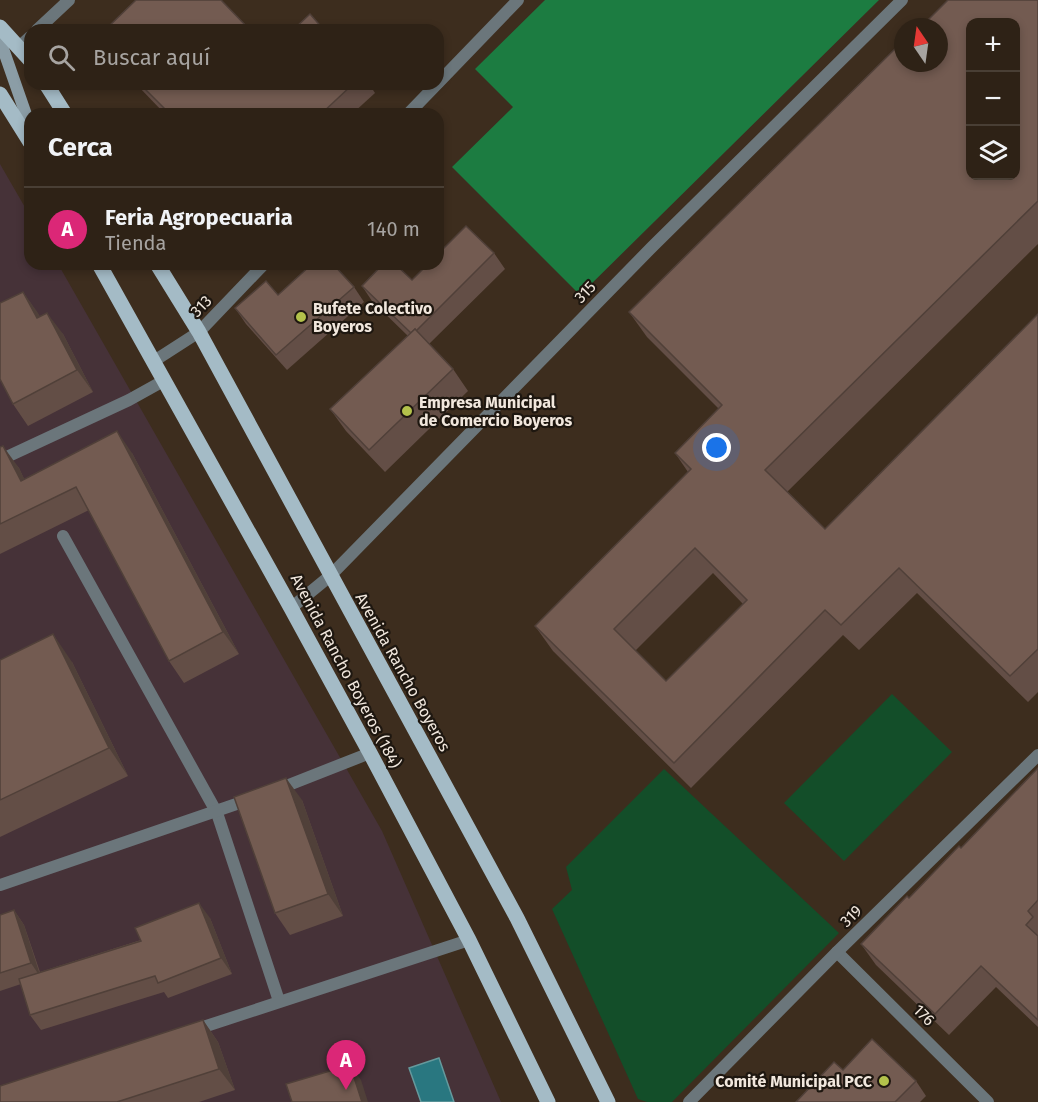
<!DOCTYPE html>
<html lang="es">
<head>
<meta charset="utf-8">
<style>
	body { margin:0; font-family:"Fira Sans",sans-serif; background:#362a1f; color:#f1f3f6 }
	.controls { position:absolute; right:18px; top:18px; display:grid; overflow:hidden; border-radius:12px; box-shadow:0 3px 9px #0003 }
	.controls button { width:54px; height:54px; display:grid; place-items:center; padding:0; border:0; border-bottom:2px solid #493f35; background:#2e2216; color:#f1f3f6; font:30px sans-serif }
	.compass { position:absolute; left:894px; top:18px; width:54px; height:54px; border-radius:50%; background:#2e2216; box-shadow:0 3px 9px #0003; rotate:347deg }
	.you { position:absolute; left:717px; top:448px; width:21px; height:21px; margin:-15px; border:4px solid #fff; border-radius:50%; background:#1a73e8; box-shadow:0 0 0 9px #1a73e833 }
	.badge { display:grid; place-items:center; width:39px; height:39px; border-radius:50%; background:#db2777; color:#fff; font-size:20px; font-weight:700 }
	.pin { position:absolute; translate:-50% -50px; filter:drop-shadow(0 2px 3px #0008) }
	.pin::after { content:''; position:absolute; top:32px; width:21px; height:18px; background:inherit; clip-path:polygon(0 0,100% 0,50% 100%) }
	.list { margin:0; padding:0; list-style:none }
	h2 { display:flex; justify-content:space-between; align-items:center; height:78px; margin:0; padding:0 24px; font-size:26px }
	h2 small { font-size:20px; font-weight:400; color:#a7a4a1 }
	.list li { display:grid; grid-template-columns:39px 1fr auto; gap:18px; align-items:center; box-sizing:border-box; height:84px; padding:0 24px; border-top:2px solid #493f35 }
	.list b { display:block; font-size:22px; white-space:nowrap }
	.list p { margin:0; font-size:20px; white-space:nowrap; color:#a7a4a1 }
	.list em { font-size:20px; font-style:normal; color:#a7a4a1 }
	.icon { flex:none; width:33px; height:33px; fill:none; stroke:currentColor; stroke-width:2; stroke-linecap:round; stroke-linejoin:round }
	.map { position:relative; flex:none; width:1038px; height:1102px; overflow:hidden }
	.search { position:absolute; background:#2e2216; box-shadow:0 3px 9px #0003; left:24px; top:24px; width:420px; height:66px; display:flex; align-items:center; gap:15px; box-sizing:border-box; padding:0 21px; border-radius:18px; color:#a7a4a1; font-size:22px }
	.panel { position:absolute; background:#2e2216; box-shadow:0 3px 9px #0003; left:24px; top:108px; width:420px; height:162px; border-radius:18px }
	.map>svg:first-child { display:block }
	.commercial { fill:#463238 }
	.green { fill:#134e29 }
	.forest { fill:#1c7c41 }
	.water { fill:#297780; stroke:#65999c; stroke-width:1.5 }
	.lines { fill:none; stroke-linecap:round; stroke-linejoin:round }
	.service { stroke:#6b767b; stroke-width:12 }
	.minor { stroke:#6b767b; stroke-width:12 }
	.secondary { stroke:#8b9da6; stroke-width:12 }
	.primary { stroke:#a4bbc6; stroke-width:15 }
	.wall { fill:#634e46; fill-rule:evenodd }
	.shaded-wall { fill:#504039 }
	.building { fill:#735b51; stroke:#504039; stroke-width:1.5; fill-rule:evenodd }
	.poi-dot { fill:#b3c24b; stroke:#1e1710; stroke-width:2 }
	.labels { text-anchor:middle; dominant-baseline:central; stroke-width:4.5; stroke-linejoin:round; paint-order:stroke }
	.street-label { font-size:16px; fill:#f1e7dd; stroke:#1e1710 }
	.poi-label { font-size:16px; font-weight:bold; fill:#f1e7dd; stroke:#1e1710; text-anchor:start }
</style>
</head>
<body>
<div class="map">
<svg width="1038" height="1102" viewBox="0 0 1038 1102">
	<rect width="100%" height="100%" fill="#3d2d1e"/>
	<path class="commercial" d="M0,164L30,216V264H58L382,831L501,1102H0Z"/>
	<g class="green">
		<path d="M892,694L952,752L844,861L784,803Z"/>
		<path d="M664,769L839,933L672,1102H647L638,1099L552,909L572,890L566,867Z"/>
	</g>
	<path class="forest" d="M545,0H879L580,295L452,167L513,107L475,69Z"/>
	<path class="water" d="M439,1058L454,1102H421L409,1068Z"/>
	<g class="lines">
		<g class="service">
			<path d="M0,460L129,400L165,380"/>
			<path d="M63,536L217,813L279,1001"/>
			<path d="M276,790L370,753"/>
			<path d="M0,885L251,799"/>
			<path d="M194,1030L469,940"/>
		</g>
		<g class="minor">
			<path d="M37,30L69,0"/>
			<path d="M19,47L30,37"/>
			<path d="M438,83L518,0"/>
			<path d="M408,114L437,84"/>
			<path d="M154,361L199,332L264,264"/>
			<path d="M291,608L330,576L652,247L902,0"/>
			<path d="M837,952L988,1102"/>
			<path d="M689,1102L837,952L1038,755"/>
		</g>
		<path class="secondary" d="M0,40L30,126"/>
		<g class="primary">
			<path d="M0,27L30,60"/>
			<path d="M46,84L65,114"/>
			<path d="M0,94L30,142"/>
			<path d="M99,264L291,608L370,753L469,940L548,1102"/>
			<path d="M157,264L199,332L517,918L608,1102"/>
		</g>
	</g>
	<g class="wall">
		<path d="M1038,0V244L787,492L825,529L1038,314V692L1028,702L917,593L859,650L843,635L691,788L553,651L535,626L688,472L675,453L719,409L647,337L629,312ZM713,573L743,604L666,681L635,651Z"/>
		<path d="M136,84H369L375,93L352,114H165Z"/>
		<path d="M494,253L505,269L429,344L453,369L468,391L385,472L346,431L330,409L408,336L372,301L362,286L412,280Z"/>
		<path d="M354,287L364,302L287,370L246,324L235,308L278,295Z"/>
		<path d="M23,292L40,317L63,334L93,392L28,426L13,404Z"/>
		<path d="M0,447L19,468L24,479L132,453L239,654L184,683L169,661L89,510L0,554Z"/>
		<path d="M0,660L72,662L128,776L0,837Z"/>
		<path d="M1038,768V1027L996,987L949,1035L876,965L861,944L961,848Z"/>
		<path d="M302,800L343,916L290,935L275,913Z"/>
		<path d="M14,910L24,925L40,972L210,918L232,974L168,998L164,992L41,1030L30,1015L21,984L0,991V915Z"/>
		<path d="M203,1020L218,1042L235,1090L199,1102H0Z"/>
		<path d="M843,1070L916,1081L926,1096L920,1102H796Z"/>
	</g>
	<g class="shaded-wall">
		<path d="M23,292L38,313L52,340L37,318Z"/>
		<path d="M47,313L63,334L93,392L77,370Z"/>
		<path d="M117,431L132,453L239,654L223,632Z"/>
		<path d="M3,446L19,468L36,503L21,481Z"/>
		<path d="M53,634L72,662L128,776L109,748Z"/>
		<path d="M286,778L302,800L343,916L328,894Z"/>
		<path d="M199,903L210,918L232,974L221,958Z"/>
		<path d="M14,910L24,925L41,978L31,963Z"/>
		<path d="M203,1020L218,1042L235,1090L219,1069Z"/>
		<path d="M350,1065L361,1080L368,1102H362Z"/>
	</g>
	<g class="building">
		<path d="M136,0H221L250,30H105Z"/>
		<path d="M948,0H1038V201L765,470L825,529L1038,314V649L1010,676L899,568L841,625L825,610L674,763L535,626L691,469L675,453L722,405L629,312L903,41V63H939V27H921ZM970,22H1016V176H970ZM695,548L747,600L666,681L614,629Z"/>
		<path d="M310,14L324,30H293Z"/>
		<path d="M140,84H353L321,114H170Z"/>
		<path d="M466,226L494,253L416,331L415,329L411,333L362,286L383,264H395L412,280L428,264H438V254Z"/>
		<path d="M312,264H333L354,287L276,355L235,308L266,281L278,295Z"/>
		<path d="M23,292L37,318L47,313L77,370L13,404L0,379V303Z"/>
		<path d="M415,329L453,369L369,450L330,409Z"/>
		<path d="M117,431L223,632L169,661L76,487L0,524V447L3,446L21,481Z"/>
		<path d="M53,634L109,748L0,800V660Z"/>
		<path d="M1038,768V900L1028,911L1033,917L1026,925L1038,936V1020L981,966L935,1014L861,944L907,896L909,898L959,846L961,848Z"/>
		<path d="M286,778L328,894L275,913L234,797Z"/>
		<path d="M199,903L221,958L158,983L155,976L30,1015L19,979L141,941L135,928Z"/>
		<path d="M14,910L31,963L0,973V915Z"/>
		<path d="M203,1020L219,1069L117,1102H0V1086Z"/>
		<path d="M872,1039L916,1081L895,1102H796L834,1062L843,1070Z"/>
		<path d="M350,1065L362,1102H292L286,1084Z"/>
	</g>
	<g class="poi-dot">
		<circle cx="301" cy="317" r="6"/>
		<circle cx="407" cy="411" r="6"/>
		<circle cx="884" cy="1081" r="6"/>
	</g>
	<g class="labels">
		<g class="street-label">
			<text transform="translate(585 292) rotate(-46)">315</text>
			<text transform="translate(201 306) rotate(-46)">313</text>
			<text transform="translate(346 671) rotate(62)">Avenida Rancho Boyeros (184)</text>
			<text transform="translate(403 672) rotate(61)">Avenida Rancho Boyeros</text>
			<text transform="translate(851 916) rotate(-45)">319</text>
			<text transform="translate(924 1015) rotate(45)">176</text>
		</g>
		<g class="poi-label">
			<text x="313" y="308">Bufete Colectivo<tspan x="313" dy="18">Boyeros</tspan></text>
			<text x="419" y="402">Empresa Municipal<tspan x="419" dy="18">de Comercio Boyeros</tspan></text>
			<text x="872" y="1081" text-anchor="end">Comité Municipal PCC</text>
		</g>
	</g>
</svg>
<div class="controls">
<button>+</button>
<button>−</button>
<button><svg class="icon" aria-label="layers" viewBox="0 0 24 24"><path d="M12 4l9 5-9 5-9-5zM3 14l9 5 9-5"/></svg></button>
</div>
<svg class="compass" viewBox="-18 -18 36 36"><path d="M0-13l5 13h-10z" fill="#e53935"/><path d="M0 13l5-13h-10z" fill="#a7a4a1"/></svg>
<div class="you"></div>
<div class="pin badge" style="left:346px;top:1090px">A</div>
<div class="search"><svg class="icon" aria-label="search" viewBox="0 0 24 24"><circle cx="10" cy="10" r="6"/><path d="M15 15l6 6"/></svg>Buscar aquí</div>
<section class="panel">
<h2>Cerca<small></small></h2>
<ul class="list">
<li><span class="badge">A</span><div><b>Feria Agropecuaria</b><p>Tienda</p></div><em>140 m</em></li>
</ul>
</section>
</div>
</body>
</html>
